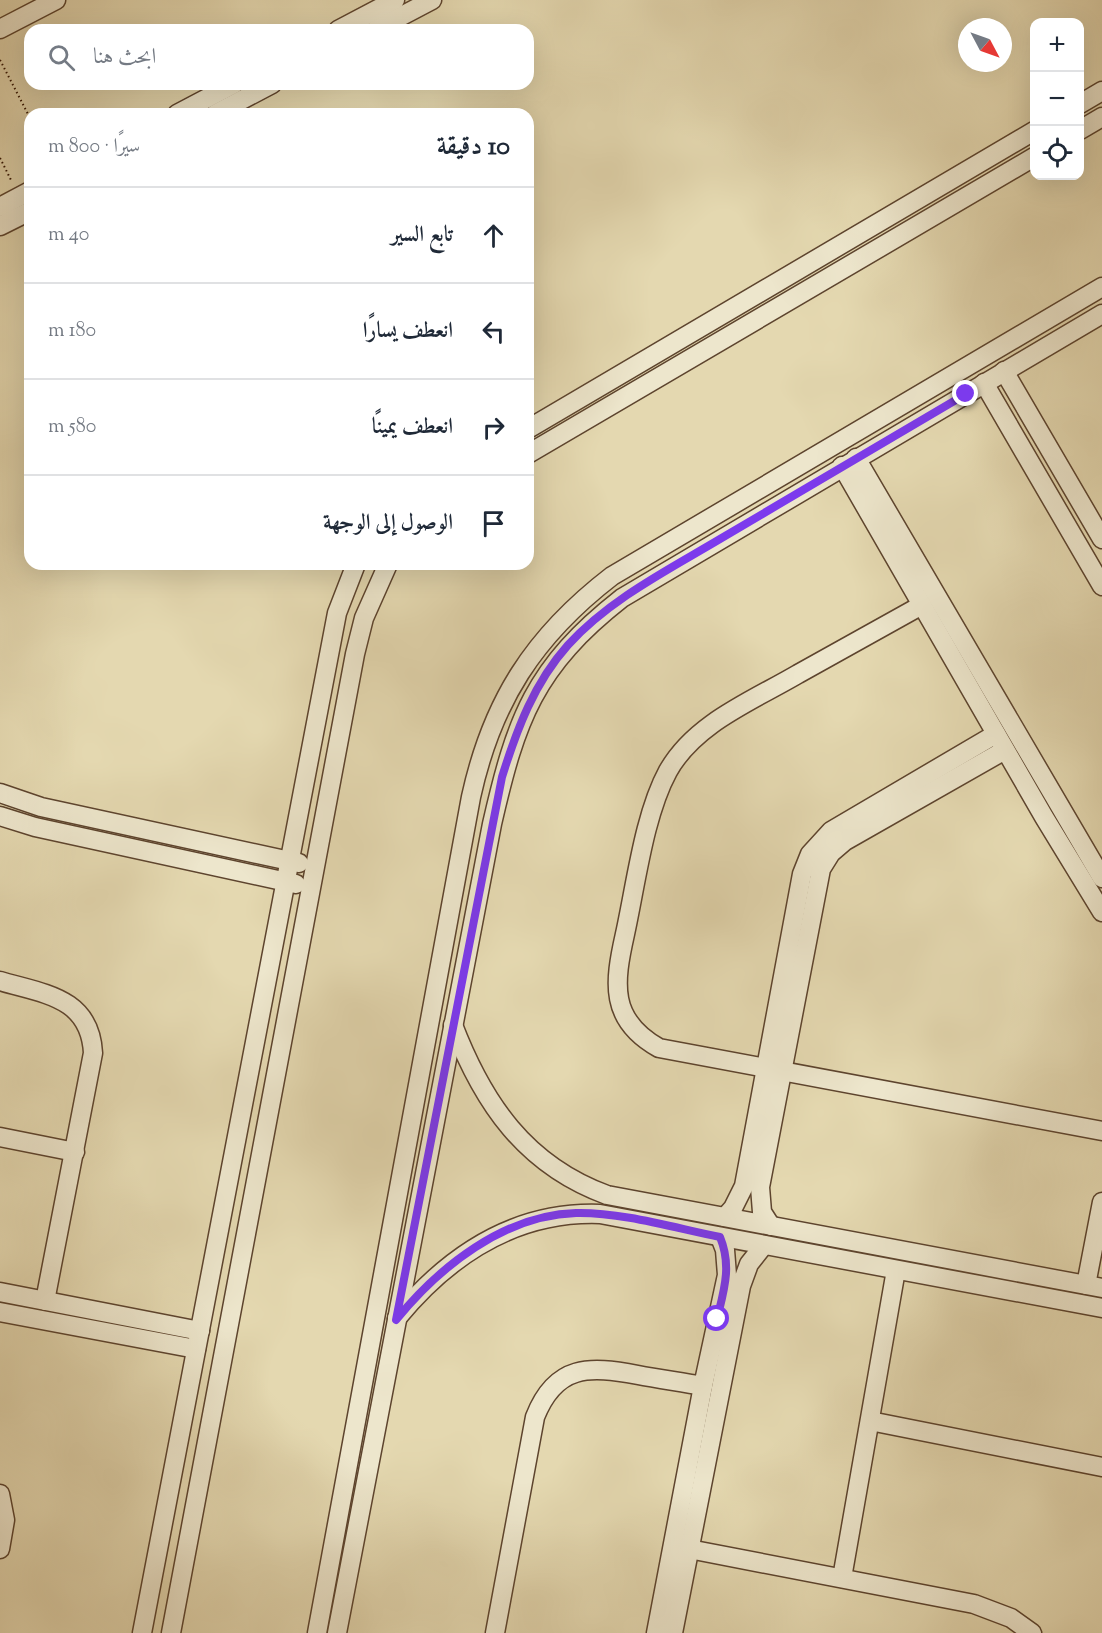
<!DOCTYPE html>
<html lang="ar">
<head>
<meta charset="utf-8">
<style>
	body { margin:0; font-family:"Sorts Mill Goudy",Amiri,serif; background:#f6f6f7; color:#1f2937; direction:rtl }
	.controls { position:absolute; right:18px; top:18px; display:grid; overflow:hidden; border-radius:12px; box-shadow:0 6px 24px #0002 }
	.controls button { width:54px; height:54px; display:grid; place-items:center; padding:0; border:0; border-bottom:2px solid #e0e1e3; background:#fff; color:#1f2937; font:30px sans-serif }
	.compass { position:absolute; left:958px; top:18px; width:54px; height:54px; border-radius:50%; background:#fff; box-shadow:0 6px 24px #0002; rotate:131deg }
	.stop { position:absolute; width:18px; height:18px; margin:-14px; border:4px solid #7c3aed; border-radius:50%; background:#fff }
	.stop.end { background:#7c3aed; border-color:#fff; box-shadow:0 2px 6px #0008 }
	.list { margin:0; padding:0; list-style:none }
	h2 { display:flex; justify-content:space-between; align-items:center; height:78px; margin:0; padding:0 24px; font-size:26px }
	h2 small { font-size:20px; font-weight:400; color:#747a83 }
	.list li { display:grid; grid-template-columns:39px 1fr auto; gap:18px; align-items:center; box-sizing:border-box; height:96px; padding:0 24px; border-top:2px solid #e0e1e3 }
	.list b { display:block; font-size:22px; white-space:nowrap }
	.list em { font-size:20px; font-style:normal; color:#747a83 }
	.icon { flex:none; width:33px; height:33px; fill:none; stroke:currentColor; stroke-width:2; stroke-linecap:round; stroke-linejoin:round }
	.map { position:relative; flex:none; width:1102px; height:1633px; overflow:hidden; direction:ltr }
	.search { position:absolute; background:#fff; box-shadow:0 6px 24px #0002; left:24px; top:24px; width:510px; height:66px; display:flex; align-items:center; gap:15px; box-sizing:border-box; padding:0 21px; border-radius:18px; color:#747a83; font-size:22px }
	.panel { position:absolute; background:#fff; box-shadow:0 6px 24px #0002; left:24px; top:108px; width:510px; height:462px; border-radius:18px; direction:rtl }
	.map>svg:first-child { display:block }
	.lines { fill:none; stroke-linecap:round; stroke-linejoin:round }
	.minor-casing { stroke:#5d442e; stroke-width:21 }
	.path { stroke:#301202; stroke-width:2; stroke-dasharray:1.5 3; stroke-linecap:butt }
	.minor { stroke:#ede6cc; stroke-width:18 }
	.route { stroke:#7c3aed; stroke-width:8 }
</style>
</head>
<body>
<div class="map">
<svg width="1102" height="1633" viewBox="0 0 1102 1633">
	<rect width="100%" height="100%" fill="#e4d8b0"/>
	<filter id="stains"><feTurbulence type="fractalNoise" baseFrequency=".00333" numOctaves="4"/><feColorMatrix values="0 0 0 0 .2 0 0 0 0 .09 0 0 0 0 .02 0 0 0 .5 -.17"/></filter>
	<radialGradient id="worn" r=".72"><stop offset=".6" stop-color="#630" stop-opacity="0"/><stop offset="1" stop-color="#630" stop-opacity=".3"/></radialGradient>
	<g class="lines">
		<g class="minor-casing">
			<g id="minor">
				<path d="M0,29L56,0"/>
				<path d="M338,30L395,0"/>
				<path d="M375,30L432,0"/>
				<path d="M1080,104L1102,91"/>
				<path d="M177,114L234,84"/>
				<path d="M215,114L272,84"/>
				<path d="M1080,130L1102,117"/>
				<path d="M0,207L30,191"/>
				<path d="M0,226L30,211"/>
				<path d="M1004,371L1102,539"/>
				<path d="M984,383L1102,586"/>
				<path d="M528,429L1034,131"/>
				<path d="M528,454L1034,157"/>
				<path d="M856,458L1102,878"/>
				<path d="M842,466L1044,817L1102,912"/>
				<path d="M922,605C880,628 839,651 798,674C752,701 695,723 668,771C644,815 636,884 625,934C614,983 609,1020 659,1048L1102,1131"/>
				<path d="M0,793L41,807L299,863"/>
				<path d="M0,816L35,827L296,884"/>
				<path d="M0,981C44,994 90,997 93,1053L45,1301"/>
				<path d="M453,1025C483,1103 525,1165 607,1195L1102,1288"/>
				<path d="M0,1137L75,1152"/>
				<path d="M725,1217L733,1208L744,1186L802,874L810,854L831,831L996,734"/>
				<path d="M771,1226L762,1212L760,1187L821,869L831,853L845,841L1005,750"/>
				<path d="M1086,1285L1102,1202"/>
				<path d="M0,1292L200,1331"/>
				<path d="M0,1312L196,1349"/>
				<path d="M397,1318C449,1255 515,1211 600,1214L1102,1308"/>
				<path d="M870,1421L1102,1467"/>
				<path d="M0,1494L5,1520L0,1549"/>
				<path d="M689,1549L974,1604L1011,1618L1032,1633"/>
				<path d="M842,1578L896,1270"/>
				<path d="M142,1633L337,613L356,564"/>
				<path d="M171,1633L355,654L364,618L388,564"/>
				<path d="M317,1633L471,797C492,701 534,636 612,576L1102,287"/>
				<path d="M337,1633L492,824C516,719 534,667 622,598L1102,314"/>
				<path d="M495,1633L535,1417C556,1364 589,1366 638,1375C659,1379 681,1382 703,1386"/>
				<path d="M656,1633L703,1386L727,1275L725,1250L720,1237"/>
				<path d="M673,1633L741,1286L749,1264L764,1245"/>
			</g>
		</g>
		<g class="path">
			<path d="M0,60L30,118"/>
			<path d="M0,158L12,182"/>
		</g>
		<use href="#minor" class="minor"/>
	</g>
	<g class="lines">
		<path class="route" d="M717,1319C724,1290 732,1266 720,1237C675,1228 621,1212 576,1213C504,1215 439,1267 396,1320L502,777C517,729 534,683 568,645C610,599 668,570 720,539C802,490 884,442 966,394"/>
	</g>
	<rect width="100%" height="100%" filter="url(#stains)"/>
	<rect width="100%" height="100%" fill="url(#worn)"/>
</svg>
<div class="controls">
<button>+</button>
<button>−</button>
<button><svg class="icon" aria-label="locate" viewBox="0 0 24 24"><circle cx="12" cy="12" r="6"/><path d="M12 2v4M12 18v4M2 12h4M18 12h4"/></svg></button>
</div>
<svg class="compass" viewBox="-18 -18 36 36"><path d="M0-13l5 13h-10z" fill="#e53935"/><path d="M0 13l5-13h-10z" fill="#747a83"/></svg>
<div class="stop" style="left:717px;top:1319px"></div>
<div class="stop end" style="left:966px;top:394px"></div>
<div class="search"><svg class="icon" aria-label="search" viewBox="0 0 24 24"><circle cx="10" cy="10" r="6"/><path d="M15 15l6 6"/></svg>ابحث هنا</div>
<section class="panel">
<h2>10 دقيقة<small>سيرًا · 800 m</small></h2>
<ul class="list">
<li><svg class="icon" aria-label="ahead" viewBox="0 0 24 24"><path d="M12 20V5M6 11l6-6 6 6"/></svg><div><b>تابع السير</b></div><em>40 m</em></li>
<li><svg class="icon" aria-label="left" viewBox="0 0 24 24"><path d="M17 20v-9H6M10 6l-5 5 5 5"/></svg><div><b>انعطف يسارًا</b></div><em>180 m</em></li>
<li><svg class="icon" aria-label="right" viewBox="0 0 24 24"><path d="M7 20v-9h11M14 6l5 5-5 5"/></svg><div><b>انعطف يمينًا</b></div><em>580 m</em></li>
<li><svg class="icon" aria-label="arrive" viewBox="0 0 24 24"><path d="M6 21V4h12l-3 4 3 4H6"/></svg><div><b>الوصول إلى الوجهة</b></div></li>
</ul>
</section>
</div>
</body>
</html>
